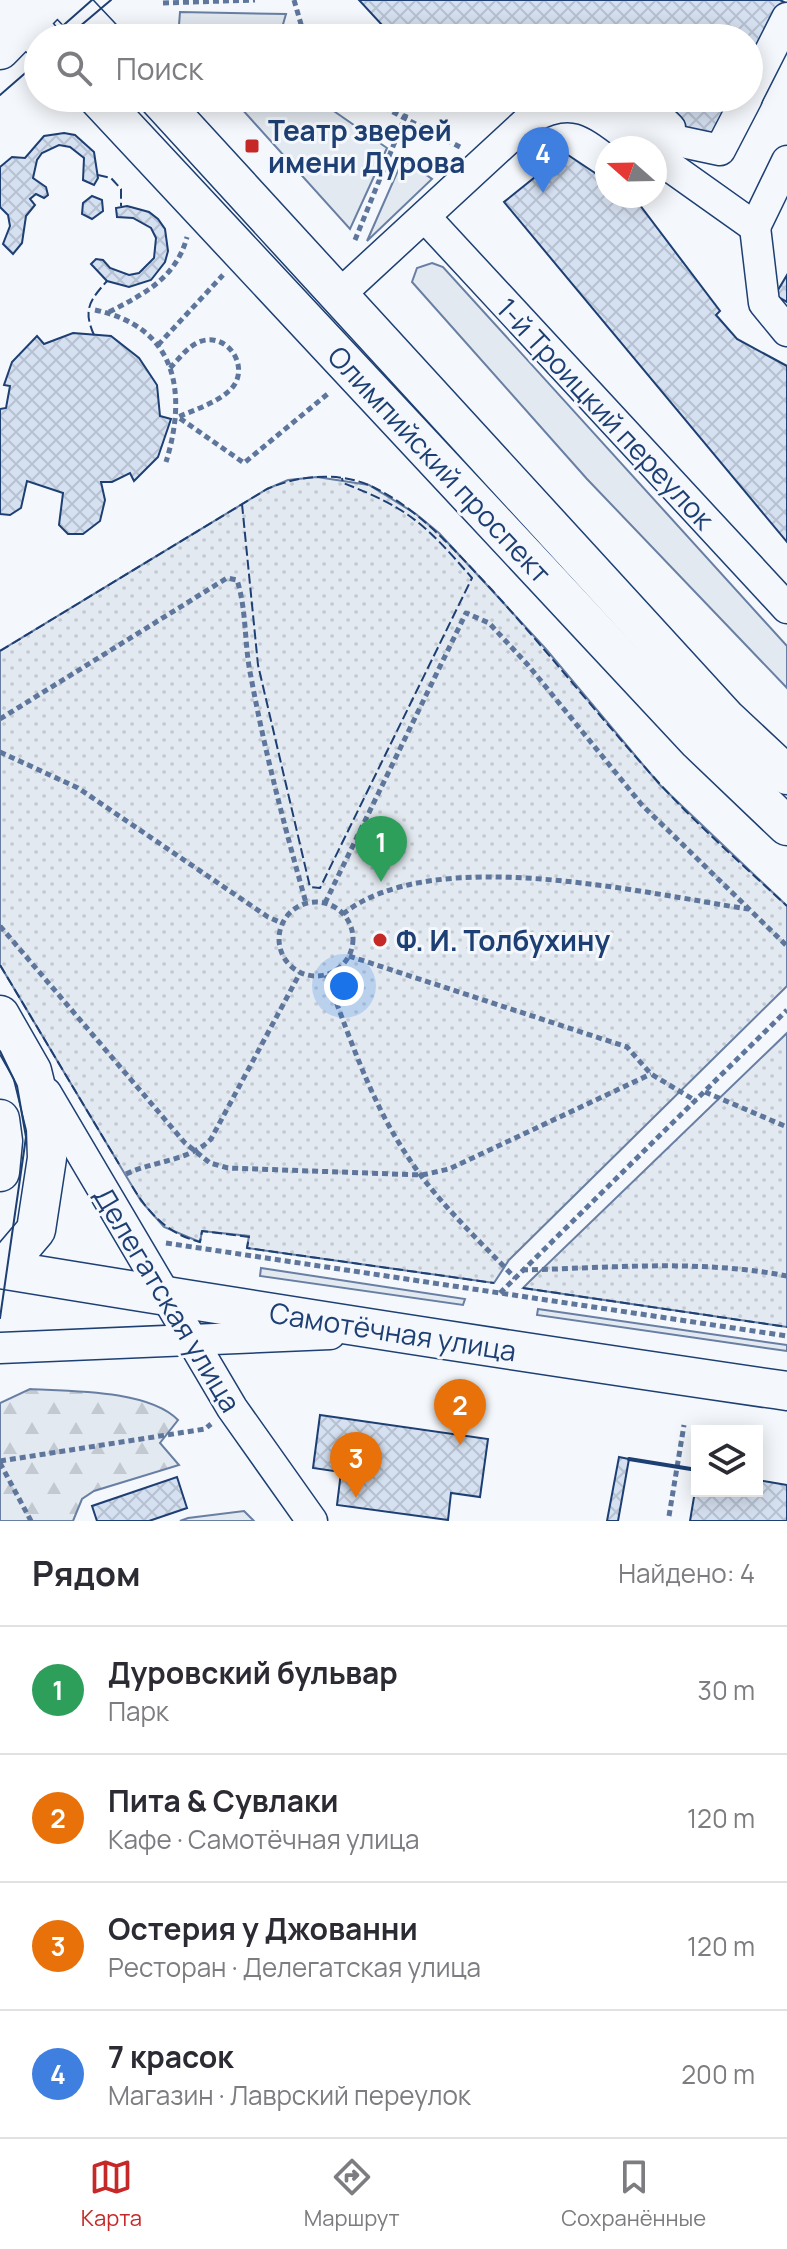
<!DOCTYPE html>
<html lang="ru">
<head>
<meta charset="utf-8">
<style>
	body { margin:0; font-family:Manrope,sans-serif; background:#f2f2f3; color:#2b2b33 }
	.controls { position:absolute; right:24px; bottom:24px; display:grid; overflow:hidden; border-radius:0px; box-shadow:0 4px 20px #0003 }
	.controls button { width:72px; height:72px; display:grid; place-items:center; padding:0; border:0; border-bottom:2px solid #e1e1e2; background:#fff; color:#2b2b33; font:40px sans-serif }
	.compass { position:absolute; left:595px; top:136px; width:72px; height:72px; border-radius:50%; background:#fff; box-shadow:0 4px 20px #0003; rotate:290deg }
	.you { position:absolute; left:344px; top:986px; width:28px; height:28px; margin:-20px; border:6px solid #fff; border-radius:50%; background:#1a73e8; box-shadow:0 0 0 12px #1a73e833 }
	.badge { display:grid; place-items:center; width:52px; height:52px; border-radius:50%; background:#c62828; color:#fff; font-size:26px; font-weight:700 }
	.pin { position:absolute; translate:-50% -66px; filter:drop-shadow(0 2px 4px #0008) }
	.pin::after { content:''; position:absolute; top:42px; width:28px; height:24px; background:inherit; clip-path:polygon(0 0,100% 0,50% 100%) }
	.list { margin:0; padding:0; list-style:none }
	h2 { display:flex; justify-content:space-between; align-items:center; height:104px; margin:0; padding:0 32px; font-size:34px }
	h2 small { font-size:26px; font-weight:400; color:#7c7c81 }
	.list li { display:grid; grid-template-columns:52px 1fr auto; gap:24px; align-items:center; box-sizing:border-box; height:128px; padding:0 32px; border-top:2px solid #e1e1e2 }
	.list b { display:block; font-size:30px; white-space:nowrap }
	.list p { margin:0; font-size:26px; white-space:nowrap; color:#7c7c81 }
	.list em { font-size:26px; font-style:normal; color:#7c7c81 }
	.icon { flex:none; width:44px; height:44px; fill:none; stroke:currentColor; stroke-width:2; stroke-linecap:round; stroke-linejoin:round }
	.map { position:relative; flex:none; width:787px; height:1521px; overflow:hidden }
	.search { position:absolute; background:#fff; box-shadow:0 4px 20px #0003; left:24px; right:24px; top:24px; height:88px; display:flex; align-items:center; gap:20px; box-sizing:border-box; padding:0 28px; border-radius:44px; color:#7c7c81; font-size:30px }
	.sheet { height:616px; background:#fff }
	nav { display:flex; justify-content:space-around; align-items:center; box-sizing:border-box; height:112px; border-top:2px solid #e1e1e2; background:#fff; font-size:22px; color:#7c7c81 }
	nav a { display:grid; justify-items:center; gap:4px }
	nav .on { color:#c62828 }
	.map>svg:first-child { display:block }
	.green { fill:#e3e9f0; stroke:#687fa3; stroke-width:2 }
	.forest { fill:url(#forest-firs); stroke:#687fa3; stroke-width:2 }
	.park { fill:url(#park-dots); stroke:#687fa3; stroke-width:2 }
	.building { fill:url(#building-cross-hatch); stroke:#1d3f73; stroke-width:2 }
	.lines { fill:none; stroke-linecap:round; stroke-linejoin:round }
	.minor-casing { stroke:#1d3f73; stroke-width:33 }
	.major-casing { stroke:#1d3f73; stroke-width:41 }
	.path { stroke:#5e769c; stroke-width:5; stroke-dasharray:6 4; stroke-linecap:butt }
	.minor { stroke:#f4f7fb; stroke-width:30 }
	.major { stroke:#f4f7fb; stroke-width:38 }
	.tram { stroke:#1d3f73; stroke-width:2 }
	.fence { stroke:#1d3f73; stroke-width:2; stroke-dasharray:10 4; stroke-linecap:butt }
	.wall { stroke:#1d3f73; stroke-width:4 }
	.poi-dot { fill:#c62828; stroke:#f4f7fb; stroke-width:3 }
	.labels { text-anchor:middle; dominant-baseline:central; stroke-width:6; stroke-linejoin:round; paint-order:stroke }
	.poi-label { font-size:28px; font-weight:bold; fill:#1d3f73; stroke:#f4f7fb; text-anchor:start }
	.street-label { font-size:28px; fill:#1d3f73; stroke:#f4f7fb }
</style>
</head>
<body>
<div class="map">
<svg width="787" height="1521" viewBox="0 0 787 1521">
	<defs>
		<pattern id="forest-firs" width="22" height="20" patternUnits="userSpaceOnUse" patternTransform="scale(2)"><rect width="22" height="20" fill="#e3e9f0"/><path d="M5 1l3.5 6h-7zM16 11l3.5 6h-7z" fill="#c2c9d1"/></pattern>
		<pattern id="park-dots" width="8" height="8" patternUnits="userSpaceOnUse" patternTransform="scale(2)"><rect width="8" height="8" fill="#e3e9f0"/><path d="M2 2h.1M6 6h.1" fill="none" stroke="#c2c9d1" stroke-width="1.8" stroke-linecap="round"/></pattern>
		<pattern id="building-cross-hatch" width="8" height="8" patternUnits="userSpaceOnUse" patternTransform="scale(2)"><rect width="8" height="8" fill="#d5e0f0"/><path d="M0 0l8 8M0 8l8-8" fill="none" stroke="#b6c1d1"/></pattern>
	</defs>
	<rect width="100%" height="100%" fill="#f4f7fb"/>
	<g class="green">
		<path d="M180,12L286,14L279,38H178Z"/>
		<path d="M232,98H315L387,148L350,229Z"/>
		<path d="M403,159L432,179L367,241Z"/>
		<path d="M432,263L443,267L787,646V688L587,479L412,282L417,268Z"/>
		<path d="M261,1268L465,1299L463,1305L260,1276Z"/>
		<path d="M538,1309L787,1345V1351L537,1315Z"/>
	</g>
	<g class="forest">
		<path d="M30,1389C71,1391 149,1390 178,1420L160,1443L179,1465L94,1491L82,1499L73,1521H0V1403Z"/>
		<path d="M244,1511L254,1521H180L188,1518Z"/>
	</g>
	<g class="park">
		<path d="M317,477L369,485L416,514L439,533L545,648L660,785L787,906V986L509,1260L494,1283L247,1248L249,1236L202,1231L200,1242L164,1227L141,1201L0,965V651L267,489L288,480Z"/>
		<path d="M787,1033V1327L523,1288L531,1280Z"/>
	</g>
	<g class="building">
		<path d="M359,0H780L786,3L749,78V38H394Z"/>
		<path d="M627,98H739L716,143Z"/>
		<path d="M64,133L75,135L94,152L98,178L94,185L83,180L84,158L70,147L59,145L42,153L37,160L33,178L46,187L48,195L44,198L36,194L30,199L35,205L26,216L22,243L13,254L3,244L10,226L8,215L0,207V167L12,157L25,158L44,136Z"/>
		<path d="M565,153L607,181V196H633L720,311L716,315L737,339L787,366V542L504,202Z"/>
		<path d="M92,196L102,200L103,211L92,219L82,214L83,203Z"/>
		<path d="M127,206L149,212L158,219L165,229L168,251L165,262L151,280L129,287L107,281L91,264L96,259L103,260L110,268L129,275L139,273L154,258L156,238L151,228L133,218L117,217L116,208Z"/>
		<path d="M787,275V302L775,295Z"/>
		<path d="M73,333L111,336L139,358L157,385L160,416L171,419L158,457L134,481L130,473L112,482H101L105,500L100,521L83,534H68L59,525L63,493L27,481L21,508L10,515L0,514V409L6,408L10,386L4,385L12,362L37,336L44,344Z"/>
		<path d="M320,1415L488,1439L480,1497L451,1493L448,1520L337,1505L341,1472L313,1468Z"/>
		<path d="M619,1457L629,1459L618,1521H607Z"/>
		<path d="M177,1477L187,1508L149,1521H97L92,1506Z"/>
		<path d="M697,1479V1491H757V1480L787,1485V1521H690Z"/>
	</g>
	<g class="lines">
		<g class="minor-casing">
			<g id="minor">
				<path d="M749,93L787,18"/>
				<path d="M625,98L627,103L666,124L670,128L668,135"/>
				<path d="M626,130L720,150L747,98"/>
				<path d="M655,156L755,227L787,161"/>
				<path d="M425,217L787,608"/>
				<path d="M755,227L764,303L787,331"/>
				<path d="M337,297L531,118C579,90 604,120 643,148"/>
				<path d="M46,1093L232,1408L312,1521"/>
				<path d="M0,1348L330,1334"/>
			</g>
		</g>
		<g class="major-casing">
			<g id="major">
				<path d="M2,0L40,38"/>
				<path d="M66,0L102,38"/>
				<path d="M0,50L49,0"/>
				<path d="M98,98L698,741L787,826"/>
				<path d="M158,98L727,719L787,775"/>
				<path d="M0,1015L32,1071L46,1128L47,1158L36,1230L3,1269"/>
				<path d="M0,1119L3,1141L0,1172"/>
				<path d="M0,1269C262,1312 524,1353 787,1391"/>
			</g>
		</g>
		<g class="path">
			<path d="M294,0L305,38"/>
			<path d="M163,3L255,0"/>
			<path d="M366,98L460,147"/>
			<path d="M355,240L407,112"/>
			<path d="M95,310C176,327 188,391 166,462"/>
			<path d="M109,312C144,294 176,278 187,237"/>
			<path d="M158,345L223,275"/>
			<path d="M170,368C179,359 187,347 199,342C228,330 253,370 229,391C216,403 194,410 178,417L244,463L330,392"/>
			<path d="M0,719L227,578L237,580C247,611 244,645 251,677C265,753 285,828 306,903"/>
			<path d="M0,752L78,788L268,917L282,923"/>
			<circle cx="316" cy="939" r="37"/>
			<path d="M325,903L466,613L489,623L528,665L642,805L787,946"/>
			<path d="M343,914C432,843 642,893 748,909"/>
			<path d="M0,926L185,1143L210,1163L228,1168L422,1175L449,1169L651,1074"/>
			<path d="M349,956L627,1047L651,1074L696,1101"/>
			<path d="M326,975C349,1035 370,1100 406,1154C435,1200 477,1238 515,1278"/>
			<path d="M705,1092L787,1127"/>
			<path d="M126,1174C153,1161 190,1161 211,1139L300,973"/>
			<path d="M166,1243L787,1336"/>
			<path d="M522,1270C610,1268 700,1259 787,1276"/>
			<path d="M500,1293L787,1010"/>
			<path d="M0,1461L205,1429L211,1424"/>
			<path d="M0,1463L31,1521"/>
			<path d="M669,1516L684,1425"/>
		</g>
		<use href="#minor" class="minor"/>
		<use href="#major" class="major"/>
		<g class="tram">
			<path d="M49,38L92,0"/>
			<path d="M66,38L111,0"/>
			<path d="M0,95L38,62"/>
			<path d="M0,1051L17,1086L26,1137L0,1318"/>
		</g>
		<g class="fence">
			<path d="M98,175L111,178L121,189V206"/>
			<path d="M94,335C83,310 89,301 107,281"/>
			<path d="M242,504L258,665L310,887L320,888L472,578C426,525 409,508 343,483L342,478"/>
			<path d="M0,651L267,489C299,475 340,471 373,487C422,511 455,551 492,590C549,653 602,720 659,783C699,827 744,866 787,906"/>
			<path d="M0,965L119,1164"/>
			<path d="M132,1186C149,1214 168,1234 200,1242L202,1231L249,1237L247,1248L494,1283"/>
			<path d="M523,1288L787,1327"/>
		</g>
		<path class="wall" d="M629,1459L697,1470"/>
	</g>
	<g class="poi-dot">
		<rect x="244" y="138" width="16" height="16" rx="4"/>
		<circle cx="380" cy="940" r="8"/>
	</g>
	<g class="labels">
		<g class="poi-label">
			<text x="268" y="130">Театр зверей<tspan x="268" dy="32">имени Дурова</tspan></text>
			<text x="396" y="940">Ф. И. Толбухину</text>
		</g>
		<g class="street-label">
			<text transform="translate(606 413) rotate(47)">1-й Троицкий переулок</text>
			<text transform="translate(440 464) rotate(47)">Олимпийский проспект</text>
			<text transform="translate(168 1299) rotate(59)">Делегатская улица</text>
			<text transform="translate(393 1331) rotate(9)">Самотёчная улица</text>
		</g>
	</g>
</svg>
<div class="controls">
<button><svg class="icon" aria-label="layers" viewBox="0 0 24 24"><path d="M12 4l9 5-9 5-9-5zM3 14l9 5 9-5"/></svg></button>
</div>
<svg class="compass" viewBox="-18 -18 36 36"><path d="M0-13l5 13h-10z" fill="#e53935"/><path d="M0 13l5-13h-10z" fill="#7c7c81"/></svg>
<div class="you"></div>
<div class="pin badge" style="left:381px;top:882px;background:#2e9e5b">1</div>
<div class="pin badge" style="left:460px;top:1445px;background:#e8710a">2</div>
<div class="pin badge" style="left:356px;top:1498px;background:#e8710a">3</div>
<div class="pin badge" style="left:543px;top:193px;background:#3f7fe0">4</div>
<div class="search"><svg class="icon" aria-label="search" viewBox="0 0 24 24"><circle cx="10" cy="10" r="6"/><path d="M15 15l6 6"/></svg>Поиск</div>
</div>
<section class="sheet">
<h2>Рядом<small>Найдено: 4</small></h2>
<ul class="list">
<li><span class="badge" style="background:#2e9e5b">1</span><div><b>Дуровский бульвар</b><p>Парк</p></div><em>30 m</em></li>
<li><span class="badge" style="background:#e8710a">2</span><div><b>Пита &amp; Сувлаки</b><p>Кафе · Самотёчная улица</p></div><em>120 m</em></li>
<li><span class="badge" style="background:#e8710a">3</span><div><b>Остерия у Джованни</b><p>Ресторан · Делегатская улица</p></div><em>120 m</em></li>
<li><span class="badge" style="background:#3f7fe0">4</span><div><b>7 красок</b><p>Магазин · Лаврский переулок</p></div><em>200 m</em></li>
</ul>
</section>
<nav>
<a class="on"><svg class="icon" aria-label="map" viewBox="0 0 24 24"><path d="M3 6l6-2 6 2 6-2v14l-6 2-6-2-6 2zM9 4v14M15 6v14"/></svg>Карта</a>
<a><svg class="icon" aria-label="directions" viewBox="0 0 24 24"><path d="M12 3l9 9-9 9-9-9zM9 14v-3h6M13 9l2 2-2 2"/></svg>Маршрут</a>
<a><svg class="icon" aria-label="saved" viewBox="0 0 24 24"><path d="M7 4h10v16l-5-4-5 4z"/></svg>Сохранённые</a>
</nav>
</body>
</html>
